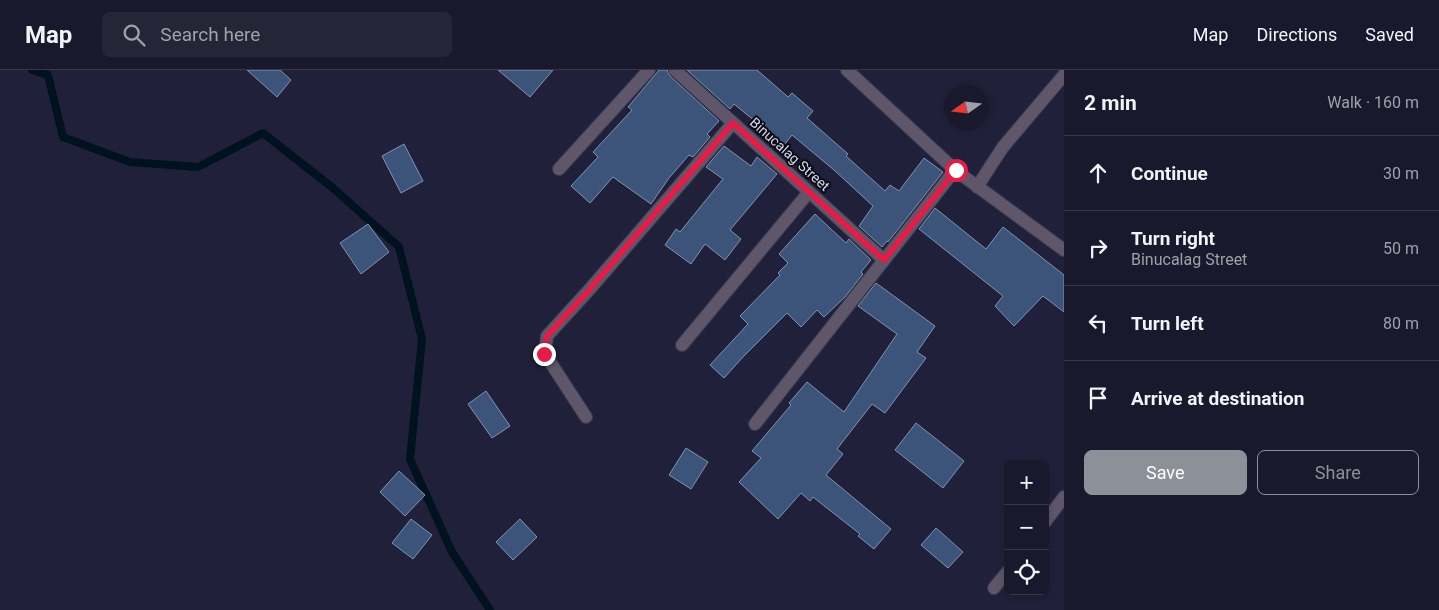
<!DOCTYPE html>
<html lang="en">
<head>
<meta charset="utf-8">
<style>
	body { margin:0; font-family:Roboto,sans-serif; background:#262538; color:#f1f3f6 }
	.controls { position:absolute; right:15px; bottom:15px; display:grid; overflow:hidden; border-radius:8px; box-shadow:0 2px 8px #0003 }
	.controls button { width:45px; height:45px; display:grid; place-items:center; padding:0; border:0; border-bottom:1px solid #373748; background:#19182c; color:#f1f3f6; font:25px sans-serif }
	.compass { position:absolute; left:944px; top:15px; width:45px; height:45px; border-radius:50%; background:#19182c; box-shadow:0 2px 8px #0003; rotate:256deg }
	.stop { position:absolute; width:15px; height:15px; margin:-11px; border:4px solid #e11d48; border-radius:50%; background:#fff }
	.stop.end { background:#e11d48; border-color:#fff; box-shadow:0 1px 5px #0008 }
	.list { margin:0; padding:0; list-style:none }
	h2 { display:flex; justify-content:space-between; align-items:center; height:65px; margin:0; padding:0 20px; font-size:21px }
	h2 small { font-size:16px; font-weight:400; color:#9fa0a9 }
	.list li { display:grid; grid-template-columns:32px 1fr auto; gap:15px; align-items:center; box-sizing:border-box; height:75px; padding:0 20px; border-top:1px solid #373748 }
	.list b { display:block; font-size:19px; white-space:nowrap }
	.list p { margin:0; font-size:16px; white-space:nowrap; color:#9fa0a9 }
	.list em { font-size:16px; font-style:normal; color:#9fa0a9 }
	.actions { display:flex; gap:10px; padding:15px 20px }
	.actions a { flex:1; padding:11px 0; border:1px solid #8c9099; border-radius:8px; text-align:center; font-size:18px; color:#8c9099 }
	.actions .main { background:#8c9099; color:#fff }
	.icon { flex:none; width:28px; height:28px; fill:none; stroke:currentColor; stroke-width:2; stroke-linecap:round; stroke-linejoin:round }
	.map { position:relative; flex:none; width:1064px; height:540px; overflow:hidden }
	header { display:flex; align-items:center; gap:30px; box-sizing:border-box; height:70px; padding:0 25px; background:#19182c; border-bottom:1px solid #373748 }
	header strong { font-size:24px }
	nav { display:flex; gap:28px; margin-inline-start:auto; font-size:18px }
	.search { width:350px; height:45px; background:#262538; display:flex; align-items:center; gap:12px; box-sizing:border-box; padding:0 18px; border-radius:8px; color:#9fa0a9; font-size:19px }
	main { display:flex }
	aside { flex:1; background:#19182c }
	.map>svg:first-child { display:block }
	.lines { fill:none; stroke-linecap:round; stroke-linejoin:round }
	.stream { stroke:#001220; stroke-width:8 }
	.building { fill:#3d547a; stroke:#8092b0 }
	.minor-casing { stroke:#3a3a53; stroke-width:14 }
	.minor { stroke:#5f5769; stroke-width:12 }
	.route { stroke:#e11d48; stroke-width:6 }
	.labels { text-anchor:middle; dominant-baseline:central; stroke-width:4; stroke-linejoin:round; paint-order:stroke }
	.street-label { font-size:14px; fill:#d7d8ea; stroke:#0b0b17 }
</style>
</head>
<body>
<header>
<strong>Map</strong>
<div class="search"><svg class="icon" aria-label="search" viewBox="0 0 24 24"><circle cx="10" cy="10" r="6"/><path d="M15 15l6 6"/></svg>Search here</div>
<nav><a>Map</a><a>Directions</a><a>Saved</a></nav>
</header>
<main>
<div class="map">
<svg width="1064" height="540" viewBox="0 0 1064 540">
	<rect width="100%" height="100%" fill="#21203a"/>
	<g class="lines">
		<path class="stream" d="M32,0L48,5L63,67L130,92L198,97L263,63L333,118L399,177L422,269L410,389L452,482L490,540"/>
	</g>
	<g class="building">
		<path d="M247,0H280L291,10L277,27Z"/>
		<path d="M498,0H553L530,27Z"/>
		<path d="M659,0H667L670,6L719,51L707,64L710,67L693,87L689,85L669,108L651,134L613,107L590,133L571,116L598,87L593,82L632,40L628,37Z"/>
		<path d="M687,0H757L788,27L792,23L813,41L807,48L848,84L846,86L885,121L890,115L899,121L924,88L943,102L888,172L887,171L882,177L859,156L873,136L834,100L792,65L784,75L734,34L730,39Z"/>
		<path d="M404,74L423,111L401,123L382,86Z"/>
		<path d="M724,76L751,96L757,87L777,104L730,160L741,169L725,190L705,174L691,194L665,175L676,159L680,162L723,109L706,97Z"/>
		<path d="M935,138L986,179L1003,157L1064,205V242L1043,226L1014,256L995,236L1003,226L919,159Z"/>
		<path d="M815,144L846,173L849,169L871,190L861,202L863,204L845,227L824,247L817,240L801,257L787,243L743,287L724,308L710,295L748,254L740,246L780,205L778,203L788,193L779,184Z"/>
		<path d="M368,154L389,182L361,204L340,173Z"/>
		<path d="M876,213L935,256L917,282L926,288L885,343L872,334L837,379L843,384L826,405L891,459L874,479L858,466L860,464L813,427L810,431L801,423L778,449L739,412L761,388L752,381L791,335L789,333L807,312L844,342L897,264L858,236Z"/>
		<path d="M486,321L510,356L492,368L468,334Z"/>
		<path d="M916,353L964,391L943,418L895,380Z"/>
		<path d="M686,378L708,392L691,419L669,405Z"/>
		<path d="M399,401L425,425L405,446L380,422Z"/>
		<path d="M411,449L432,465L413,489L392,473Z"/>
		<path d="M520,449L537,467L513,490L496,472Z"/>
		<path d="M936,458L963,482L948,498L921,475Z"/>
	</g>
	<g class="lines">
		<g class="minor-casing">
			<g id="minor">
				<path d="M675,0L884,190"/>
				<path d="M847,0L955,100L1064,180"/>
				<path d="M559,99L649,0"/>
				<path d="M977,117L1003,77L1064,5"/>
				<path d="M682,275L809,122"/>
				<path d="M586,347L545,284L547,266L589,220L733,53"/>
				<path d="M755,354L955,100"/>
				<path d="M1045,452L1064,427"/>
				<path d="M994,518L1008,501"/>
			</g>
		</g>
		<use href="#minor" class="minor"/>
	</g>
	<g class="lines">
		<path class="route" d="M544,284L547,266L589,220L733,53L884,190L956,100"/>
	</g>
	<g class="labels">
		<g class="street-label">
			<text transform="translate(790 84) rotate(42)">Binucalag Street</text>
		</g>
	</g>
</svg>
<div class="controls">
<button>+</button>
<button>−</button>
<button><svg class="icon" aria-label="locate" viewBox="0 0 24 24"><circle cx="12" cy="12" r="6"/><path d="M12 2v4M12 18v4M2 12h4M18 12h4"/></svg></button>
</div>
<svg class="compass" viewBox="-18 -18 36 36"><path d="M0-13l5 13h-10z" fill="#e53935"/><path d="M0 13l5-13h-10z" fill="#9fa0a9"/></svg>
<div class="stop" style="left:956px;top:100px"></div>
<div class="stop end" style="left:544px;top:284px"></div>
</div>
<aside>
<h2>2 min<small>Walk · 160 m</small></h2>
<ul class="list">
<li><svg class="icon" aria-label="ahead" viewBox="0 0 24 24"><path d="M12 20V5M6 11l6-6 6 6"/></svg><div><b>Continue</b></div><em>30 m</em></li>
<li><svg class="icon" aria-label="right" viewBox="0 0 24 24"><path d="M7 20v-9h11M14 6l5 5-5 5"/></svg><div><b>Turn right</b><p>Binucalag Street</p></div><em>50 m</em></li>
<li><svg class="icon" aria-label="left" viewBox="0 0 24 24"><path d="M17 20v-9H6M10 6l-5 5 5 5"/></svg><div><b>Turn left</b></div><em>80 m</em></li>
<li><svg class="icon" aria-label="arrive" viewBox="0 0 24 24"><path d="M6 21V4h12l-3 4 3 4H6"/></svg><div><b>Arrive at destination</b></div></li>
</ul>
<div class="actions"><a class="main">Save</a><a>Share</a></div>
</aside>
</main>
</body>
</html>
